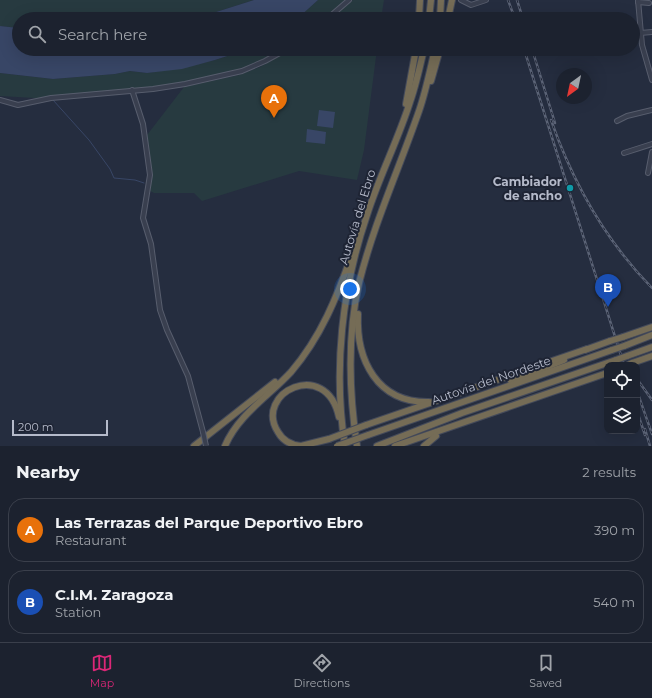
<!DOCTYPE html>
<html lang="en">
<head>
<meta charset="utf-8">
<style>
	body { margin:0; font-family:Montserrat,sans-serif; background:#292f3b; color:#f1f3f6 }
	.controls { position:absolute; right:12px; bottom:12px; display:grid; overflow:hidden; border-radius:8px; box-shadow:0 4px 16px #0002 }
	.controls button { width:36px; height:36px; display:grid; place-items:center; padding:0; border:0; border-bottom:1px solid #3a3f4b; background:#1c222f; color:#f1f3f6; font:20px sans-serif }
	.compass { position:absolute; left:556px; top:68px; width:36px; height:36px; border-radius:50%; background:#1c222f; box-shadow:0 4px 16px #0002; rotate:213deg }
	.scale { position:absolute; left:12px; bottom:10px; width:96px; box-sizing:border-box; padding-left:4px; border:2px solid #b5baca; border-top:0; font-size:11px; line-height:14px; white-space:nowrap; color:#b5baca; -webkit-text-stroke:3px #1e2434; paint-order:stroke }
	.you { position:absolute; left:350px; top:289px; width:14px; height:14px; margin:-10px; border:3px solid #fff; border-radius:50%; background:#1a73e8; box-shadow:0 0 0 6px #1a73e833 }
	.badge { display:grid; place-items:center; width:26px; height:26px; border-radius:50%; background:#db2777; color:#fff; font-size:13px; font-weight:700 }
	.pin { position:absolute; translate:-50% -33px; filter:drop-shadow(0 1px 2px #0008) }
	.pin::after { content:''; position:absolute; top:21px; width:14px; height:12px; background:inherit; clip-path:polygon(0 0,100% 0,50% 100%) }
	.list { margin:0; padding:0; list-style:none }
	h2 { display:flex; justify-content:space-between; align-items:center; height:52px; margin:0; padding:0 16px; font-size:17px }
	h2 small { font-size:13px; font-weight:400; color:#a0a4aa }
	.list li { display:grid; grid-template-columns:26px 1fr auto; gap:12px; align-items:center; box-sizing:border-box; height:64px; margin:0 8px 8px; padding:0 8px; border:1px solid #3a3f4b; border-radius:16px }
	.list b { display:block; font-size:15px; white-space:nowrap }
	.list p { margin:0; font-size:13px; white-space:nowrap; color:#a0a4aa }
	.list em { font-size:13px; font-style:normal; color:#a0a4aa }
	.icon { flex:none; width:22px; height:22px; fill:none; stroke:currentColor; stroke-width:2; stroke-linecap:round; stroke-linejoin:round }
	.map { position:relative; flex:none; width:652px; height:446px; overflow:hidden }
	.search { position:absolute; background:#1c222f; box-shadow:0 4px 16px #0002; left:12px; right:12px; top:12px; height:44px; display:flex; align-items:center; gap:10px; box-sizing:border-box; padding:0 14px; border-radius:22px; color:#a0a4aa; font-size:15px }
	.sheet { height:196px; background:#1c222f }
	nav { display:flex; justify-content:space-around; align-items:center; box-sizing:border-box; height:56px; border-top:1px solid #3a3f4b; background:#1c222f; font-size:11px; color:#a0a4aa }
	nav a { display:grid; justify-items:center; gap:2px }
	nav .on { color:#db2777 }
	.map>svg:first-child { display:block }
	.green { fill:#273a40 }
	.water { fill:#384666 }
	.lines { fill:none; stroke-linecap:round; stroke-linejoin:round }
	.stream { stroke:#384666; stroke-width:1 }
	.minor-casing { stroke:#575d6d; stroke-width:6 }
	.highway-casing { stroke:#444a5a; stroke-width:8 }
	.minor { stroke:#393f4f; stroke-width:4 }
	.highway { stroke:#756c56; stroke-width:6 }
	.rail-casing { stroke:#5b6376; stroke-width:2.5 }
	.rail { stroke:#1e2434; stroke-width:1; stroke-dasharray:3; stroke-linecap:butt }
	.minor-bridge-casing { stroke:#575d6d; stroke-width:6; stroke-linecap:butt }
	.highway-bridge-casing { stroke:#444a5a; stroke-width:8; stroke-linecap:butt }
	.minor-bridge { stroke:#393f4f; stroke-width:4 }
	.highway-bridge { stroke:#756c56; stroke-width:6 }
	.culture-dot { fill:#0f9aa8; stroke:#1e2434; stroke-width:1.5 }
	.labels { text-anchor:middle; dominant-baseline:central; stroke-width:4; stroke-linejoin:round; paint-order:stroke }
	.poi-label { font-size:12px; font-weight:bold; fill:#b5baca; stroke:#1e2434; text-anchor:end }
	.street-label { font-size:12px; fill:#b5baca; stroke:#1e2434 }
</style>
</head>
<body>
<div class="map">
<svg width="652" height="446" viewBox="0 0 652 446">
	<rect width="100%" height="100%" fill="#252d3f"/>
	<g class="green">
		<path d="M0,0H254L194,19H19V28L0,26Z"/>
		<path d="M318,0H349L327,19H297Z"/>
		<path d="M353,0H384L381,19H331Z"/>
		<path d="M249,49H287L242,71L162,90L52,99L0,96V73L53,79L115,74L130,71L147,73L182,68L215,60Z"/>
		<path d="M292,49H377L364,150L357,180L299,171L202,201L194,193H154L150,191L152,177L147,135L184,87L239,75L260,67Z"/>
	</g>
	<g class="water">
		<path d="M254,0H318L297,19H194Z"/>
		<path d="M0,26L19,28V49H249L215,60L182,69L147,73L130,71L115,74L53,79L0,73Z"/>
		<path d="M319,110L335,112L333,128L317,126Z"/>
		<path d="M307,129L326,132L325,144L306,142Z"/>
	</g>
	<g class="lines">
		<path class="stream" d="M53,100L89,140L110,169L114,178L135,180L144,183"/>
		<g class="minor-casing">
			<g id="minor">
				<path d="M461,0L471,5L486,0"/>
				<path d="M638,0L642,45L652,80"/>
				<path d="M638,2L649,3"/>
				<path d="M327,19L349,0"/>
				<path d="M615,19H618"/>
				<path d="M640,33L652,32"/>
				<path d="M132,90L143,124L150,175L143,218L151,244L160,310L167,330L188,376L203,432"/>
				<path d="M0,100L18,105L51,98L153,89L185,84L242,71L265,61L287,49"/>
				<path d="M617,121L627,116L652,110"/>
				<path d="M624,153L652,144"/>
				<path d="M648,173L652,152"/>
			</g>
		</g>
		<g class="highway-casing">
			<g id="highway">
				<path d="M419,19L420,0"/>
				<path d="M429,19L431,0"/>
				<path d="M440,19L441,0"/>
				<path d="M448,19L452,0"/>
				<path d="M431,81L440,49"/>
				<path d="M406,104L416,49"/>
				<path d="M358,314C356,360 377,403 429,402"/>
				<path d="M623,337L652,327"/>
				<path d="M624,346L652,335"/>
				<path d="M585,350L610,341"/>
				<path d="M627,356L652,347"/>
				<path d="M632,363L652,356"/>
				<path d="M511,381L564,360"/>
				<path d="M366,425L587,349"/>
				<path d="M368,435L612,350"/>
				<path d="M194,446L275,382"/>
				<path d="M225,446C238,415 269,396 291,372C321,337 337,297 352,254"/>
				<path d="M301,446C291,445 283,441 278,432C253,393 326,357 339,417"/>
				<path d="M301,446L329,439"/>
				<path d="M345,446C333,370 342,288 367,215C379,177 398,140 410,102C416,85 420,67 424,49"/>
				<path d="M357,446C349,392 347,336 359,283C374,223 399,169 419,111C426,91 430,70 435,49"/>
				<path d="M377,446L462,413L616,360"/>
				<path d="M395,446L607,373"/>
				<path d="M424,446L436,436"/>
			</g>
		</g>
		<use href="#minor" class="minor"/>
		<use href="#highway" class="highway"/>
		<g class="rail-casing">
			<g id="rail">
				<path d="M508,0L515,19"/>
				<path d="M517,0L523,19"/>
				<path d="M524,49L624,365"/>
				<path d="M532,49L555,123"/>
				<path d="M551,120C573,183 605,240 652,288"/>
				<path d="M637,379L652,400"/>
				<path d="M637,391L652,434"/>
				<path d="M637,411L645,435"/>
				<path d="M645,429L650,446"/>
			</g>
		</g>
		<use href="#rail" class="rail"/>
		<g class="minor-bridge-casing">
			<path id="minor-bridge" d="M203,432L206,446"/>
		</g>
		<g class="highway-bridge-casing">
			<g id="highway-bridge">
				<path d="M610,341L623,337"/>
				<path d="M612,350L624,346"/>
				<path d="M616,360L627,356"/>
				<path d="M628,365L632,363"/>
				<path d="M329,439L366,425"/>
				<path d="M337,446L368,435"/>
			</g>
		</g>
		<use href="#minor-bridge" class="minor-bridge"/>
		<use href="#highway-bridge" class="highway-bridge"/>
	</g>
	<circle class="culture-dot" cx="570" cy="188" r="4"/>
	<g class="labels">
		<g class="poi-label">
			<text x="562" y="181">Cambiador<tspan x="562" dy="14">de ancho</tspan></text>
		</g>
		<g class="street-label">
			<text transform="translate(357 217) rotate(-73)">Autovía del Ebro</text>
			<text transform="translate(491 380) rotate(-19)">Autovía del Nordeste</text>
		</g>
	</g>
</svg>
<div class="controls">
<button><svg class="icon" aria-label="locate" viewBox="0 0 24 24"><circle cx="12" cy="12" r="6"/><path d="M12 2v4M12 18v4M2 12h4M18 12h4"/></svg></button>
<button><svg class="icon" aria-label="layers" viewBox="0 0 24 24"><path d="M12 4l9 5-9 5-9-5zM3 14l9 5 9-5"/></svg></button>
</div>
<svg class="compass" viewBox="-18 -18 36 36"><path d="M0-13l5 13h-10z" fill="#e53935"/><path d="M0 13l5-13h-10z" fill="#a0a4aa"/></svg>
<div class="scale">200 m</div>
<div class="you"></div>
<div class="pin badge" style="left:274px;top:118px;background:#e8710a">A</div>
<div class="pin badge" style="left:608px;top:307px;background:#1a4fb4">B</div>
<div class="search"><svg class="icon" aria-label="search" viewBox="0 0 24 24"><circle cx="10" cy="10" r="6"/><path d="M15 15l6 6"/></svg>Search here</div>
</div>
<section class="sheet">
<h2>Nearby<small>2 results</small></h2>
<ul class="list">
<li><span class="badge" style="background:#e8710a">A</span><div><b>Las Terrazas del Parque Deportivo Ebro</b><p>Restaurant</p></div><em>390 m</em></li>
<li><span class="badge" style="background:#1a4fb4">B</span><div><b>C.I.M. Zaragoza</b><p>Station</p></div><em>540 m</em></li>
</ul>
</section>
<nav>
<a class="on"><svg class="icon" aria-label="map" viewBox="0 0 24 24"><path d="M3 6l6-2 6 2 6-2v14l-6 2-6-2-6 2zM9 4v14M15 6v14"/></svg>Map</a>
<a><svg class="icon" aria-label="directions" viewBox="0 0 24 24"><path d="M12 3l9 9-9 9-9-9zM9 14v-3h6M13 9l2 2-2 2"/></svg>Directions</a>
<a><svg class="icon" aria-label="saved" viewBox="0 0 24 24"><path d="M7 4h10v16l-5-4-5 4z"/></svg>Saved</a>
</nav>
</body>
</html>
